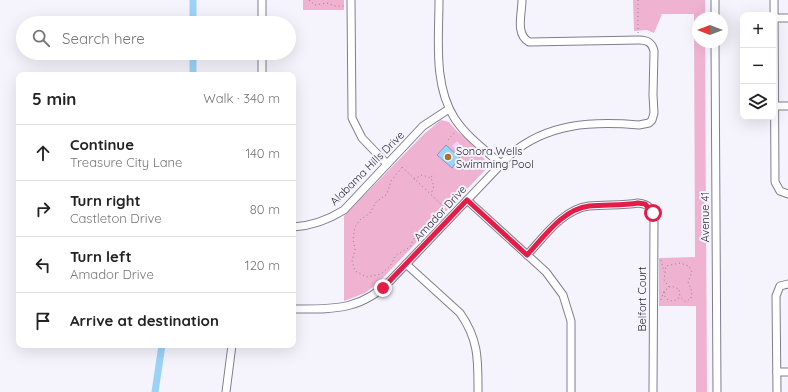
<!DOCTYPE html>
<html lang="en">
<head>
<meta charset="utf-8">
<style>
	body { margin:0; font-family:Quicksand,sans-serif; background:#f6f6f6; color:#222 }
	.controls { position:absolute; right:12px; top:12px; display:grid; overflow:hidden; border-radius:8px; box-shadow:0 4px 16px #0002 }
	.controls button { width:36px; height:36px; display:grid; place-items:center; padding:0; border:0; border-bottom:1px solid #e0e0e0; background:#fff; color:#222; font:20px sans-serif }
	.compass { position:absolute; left:692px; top:12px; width:36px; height:36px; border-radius:50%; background:#fff; box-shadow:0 4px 16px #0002; rotate:270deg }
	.stop { position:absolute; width:12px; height:12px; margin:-9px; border:3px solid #e11d48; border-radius:50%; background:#fff }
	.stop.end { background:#e11d48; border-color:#fff; box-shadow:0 1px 4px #0008 }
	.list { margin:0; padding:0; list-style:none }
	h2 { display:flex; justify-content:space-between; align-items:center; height:52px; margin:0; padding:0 16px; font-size:17px }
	h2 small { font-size:13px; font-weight:400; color:#767676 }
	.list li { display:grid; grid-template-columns:26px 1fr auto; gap:12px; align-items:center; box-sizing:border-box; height:56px; padding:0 16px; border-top:1px solid #e0e0e0 }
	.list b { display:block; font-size:15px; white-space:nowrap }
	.list p { margin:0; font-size:13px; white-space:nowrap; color:#767676 }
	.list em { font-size:13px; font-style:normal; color:#767676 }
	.icon { flex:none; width:22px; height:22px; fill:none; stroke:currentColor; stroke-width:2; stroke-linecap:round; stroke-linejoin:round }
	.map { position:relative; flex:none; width:788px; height:392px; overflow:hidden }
	.search { position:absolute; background:#fff; box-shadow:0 4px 16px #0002; left:16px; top:16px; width:280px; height:44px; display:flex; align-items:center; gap:10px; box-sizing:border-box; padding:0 14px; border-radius:22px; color:#767676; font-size:15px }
	.panel { position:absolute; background:#fff; box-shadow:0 4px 16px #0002; left:16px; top:72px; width:280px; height:276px; border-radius:8px }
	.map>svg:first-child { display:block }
	.green { fill:#efb2d0 }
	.water { fill:#9bd3f8; stroke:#79a0bc }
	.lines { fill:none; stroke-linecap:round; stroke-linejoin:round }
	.canal { stroke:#9bd3f8; stroke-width:7 }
	.building { fill:#f4ccfd }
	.street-casing { stroke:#807d91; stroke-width:9 }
	.path { stroke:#88878f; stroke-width:1; stroke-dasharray:1 3; stroke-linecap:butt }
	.street { stroke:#fff; stroke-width:7 }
	.route { stroke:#e11d48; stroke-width:5 }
	.poi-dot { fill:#a7722c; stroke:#f5f4fd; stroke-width:1.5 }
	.labels { text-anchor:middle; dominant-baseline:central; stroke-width:4; stroke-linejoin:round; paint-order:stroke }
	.poi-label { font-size:11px; fill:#292830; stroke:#f5f4fd; text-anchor:start }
	.street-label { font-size:11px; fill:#292830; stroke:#f5f4fd }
</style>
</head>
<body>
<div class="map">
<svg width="788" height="392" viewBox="0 0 788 392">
	<rect width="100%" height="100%" fill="#f5f4fd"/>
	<g class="green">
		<rect x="303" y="0" width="41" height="10"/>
		<path d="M633,0H705V18H698V42H705L707,392H696V306H659V258L695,257L694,14H662L654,33L647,30L634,31Z"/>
		<path d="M441,120L449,122C459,135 479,149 485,160C487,163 487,166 486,169L378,283L365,293L344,301V216L424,134Z"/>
	</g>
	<path class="water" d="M446,145L460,158L452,168L437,155Z"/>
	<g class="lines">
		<g class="canal">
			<path d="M193,0V23"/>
			<path d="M193,53V75"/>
			<path d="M155,392L162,345"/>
		</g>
	</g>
	<path class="building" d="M457,141L466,150L461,154L452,146Z"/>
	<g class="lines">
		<g class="street-casing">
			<g id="street">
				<path d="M262,0V23"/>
				<path d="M351,0L352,118L362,138L387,164"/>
				<path d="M439,0C439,39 433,85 455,119C467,137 485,150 501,164"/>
				<path d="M715,0V18"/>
				<path d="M774,0L775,182L780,191L788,194"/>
				<path d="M774,18H788"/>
				<path d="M715,42L717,392"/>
				<path d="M262,53V75"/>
				<path d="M775,106H788"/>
				<path d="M467,200L546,272L563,295L571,321V392"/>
				<path d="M293,227C312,226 328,220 344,210L423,126L449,109"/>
				<path d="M527,255C544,237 563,209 589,206C605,204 622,206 638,203C649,204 653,209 654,220L653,392"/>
				<path d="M406,264L460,313C479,340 478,360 478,392"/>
				<path d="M293,309C333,309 361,311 391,280L510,155C547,123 592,121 639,125L649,123L652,120L654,113L653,95L654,51C652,42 647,40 639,40L529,42C515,34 522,14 522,0"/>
				<path d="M777,372H788"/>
				<path d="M226,392L232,345"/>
				<path d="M777,392L776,296L780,286L788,284"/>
			</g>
		</g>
		<g class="path">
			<path d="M309,0L315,5L327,3L335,6H344"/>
			<path d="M638,33V0"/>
			<path d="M448,140L454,133"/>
			<path d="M469,163L477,154"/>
			<path d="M402,167L445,208L434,215L427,227L417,233L410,247L396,255L390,266L381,274L367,277L355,271L352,261L355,250L353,239L355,227L360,220L370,213L376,202L387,194L391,181Z"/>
			<path d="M431,177L434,174"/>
			<path d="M414,179L422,175L431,178L434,186L431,194"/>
			<path d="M661,260L664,272"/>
			<path d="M669,287L664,280L666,266L680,263L689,266L692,272L688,282L692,292L691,298L686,302L680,297"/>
			<path d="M661,300L664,291L671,286L679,289L680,297C675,302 669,302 665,297L664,291"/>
		</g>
		<use href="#street" class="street"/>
	</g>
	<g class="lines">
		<path class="route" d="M383,288L467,200L527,255C544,237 563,209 589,206C605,204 622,206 638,203L645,204L653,213"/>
	</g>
	<circle class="poi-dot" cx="448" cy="157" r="4"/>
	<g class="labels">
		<g class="poi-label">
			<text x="456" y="151">Sonora Wells<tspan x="456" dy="13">Swimming Pool</tspan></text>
		</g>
		<g class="street-label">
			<text transform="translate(367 168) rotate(-45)">Alabama Hills Drive</text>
			<text transform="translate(440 213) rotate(-47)">Amador Drive</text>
			<text transform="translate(705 217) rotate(-90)">Avenue 41</text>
			<text transform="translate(642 299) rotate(-90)">Belfort Court</text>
		</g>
	</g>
</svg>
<div class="controls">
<button>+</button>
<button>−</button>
<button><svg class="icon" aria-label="layers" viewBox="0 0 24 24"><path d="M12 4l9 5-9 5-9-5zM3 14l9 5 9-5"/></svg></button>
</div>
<svg class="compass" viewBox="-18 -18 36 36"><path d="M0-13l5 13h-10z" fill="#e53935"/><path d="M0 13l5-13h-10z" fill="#767676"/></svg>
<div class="stop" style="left:653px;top:213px"></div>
<div class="stop end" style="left:383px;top:288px"></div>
<div class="search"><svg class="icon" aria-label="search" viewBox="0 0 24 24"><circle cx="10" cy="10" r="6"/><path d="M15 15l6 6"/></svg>Search here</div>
<section class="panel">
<h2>5 min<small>Walk · 340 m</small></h2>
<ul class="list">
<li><svg class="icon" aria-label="ahead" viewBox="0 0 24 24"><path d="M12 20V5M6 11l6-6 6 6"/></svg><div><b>Continue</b><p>Treasure City Lane</p></div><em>140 m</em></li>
<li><svg class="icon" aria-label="right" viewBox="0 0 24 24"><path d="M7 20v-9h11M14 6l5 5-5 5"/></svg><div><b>Turn right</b><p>Castleton Drive</p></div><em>80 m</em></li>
<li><svg class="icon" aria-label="left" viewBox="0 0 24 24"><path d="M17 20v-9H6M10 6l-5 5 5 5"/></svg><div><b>Turn left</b><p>Amador Drive</p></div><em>120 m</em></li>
<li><svg class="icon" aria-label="arrive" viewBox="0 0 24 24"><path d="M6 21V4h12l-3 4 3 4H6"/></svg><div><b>Arrive at destination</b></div></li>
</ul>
</section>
</div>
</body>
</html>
